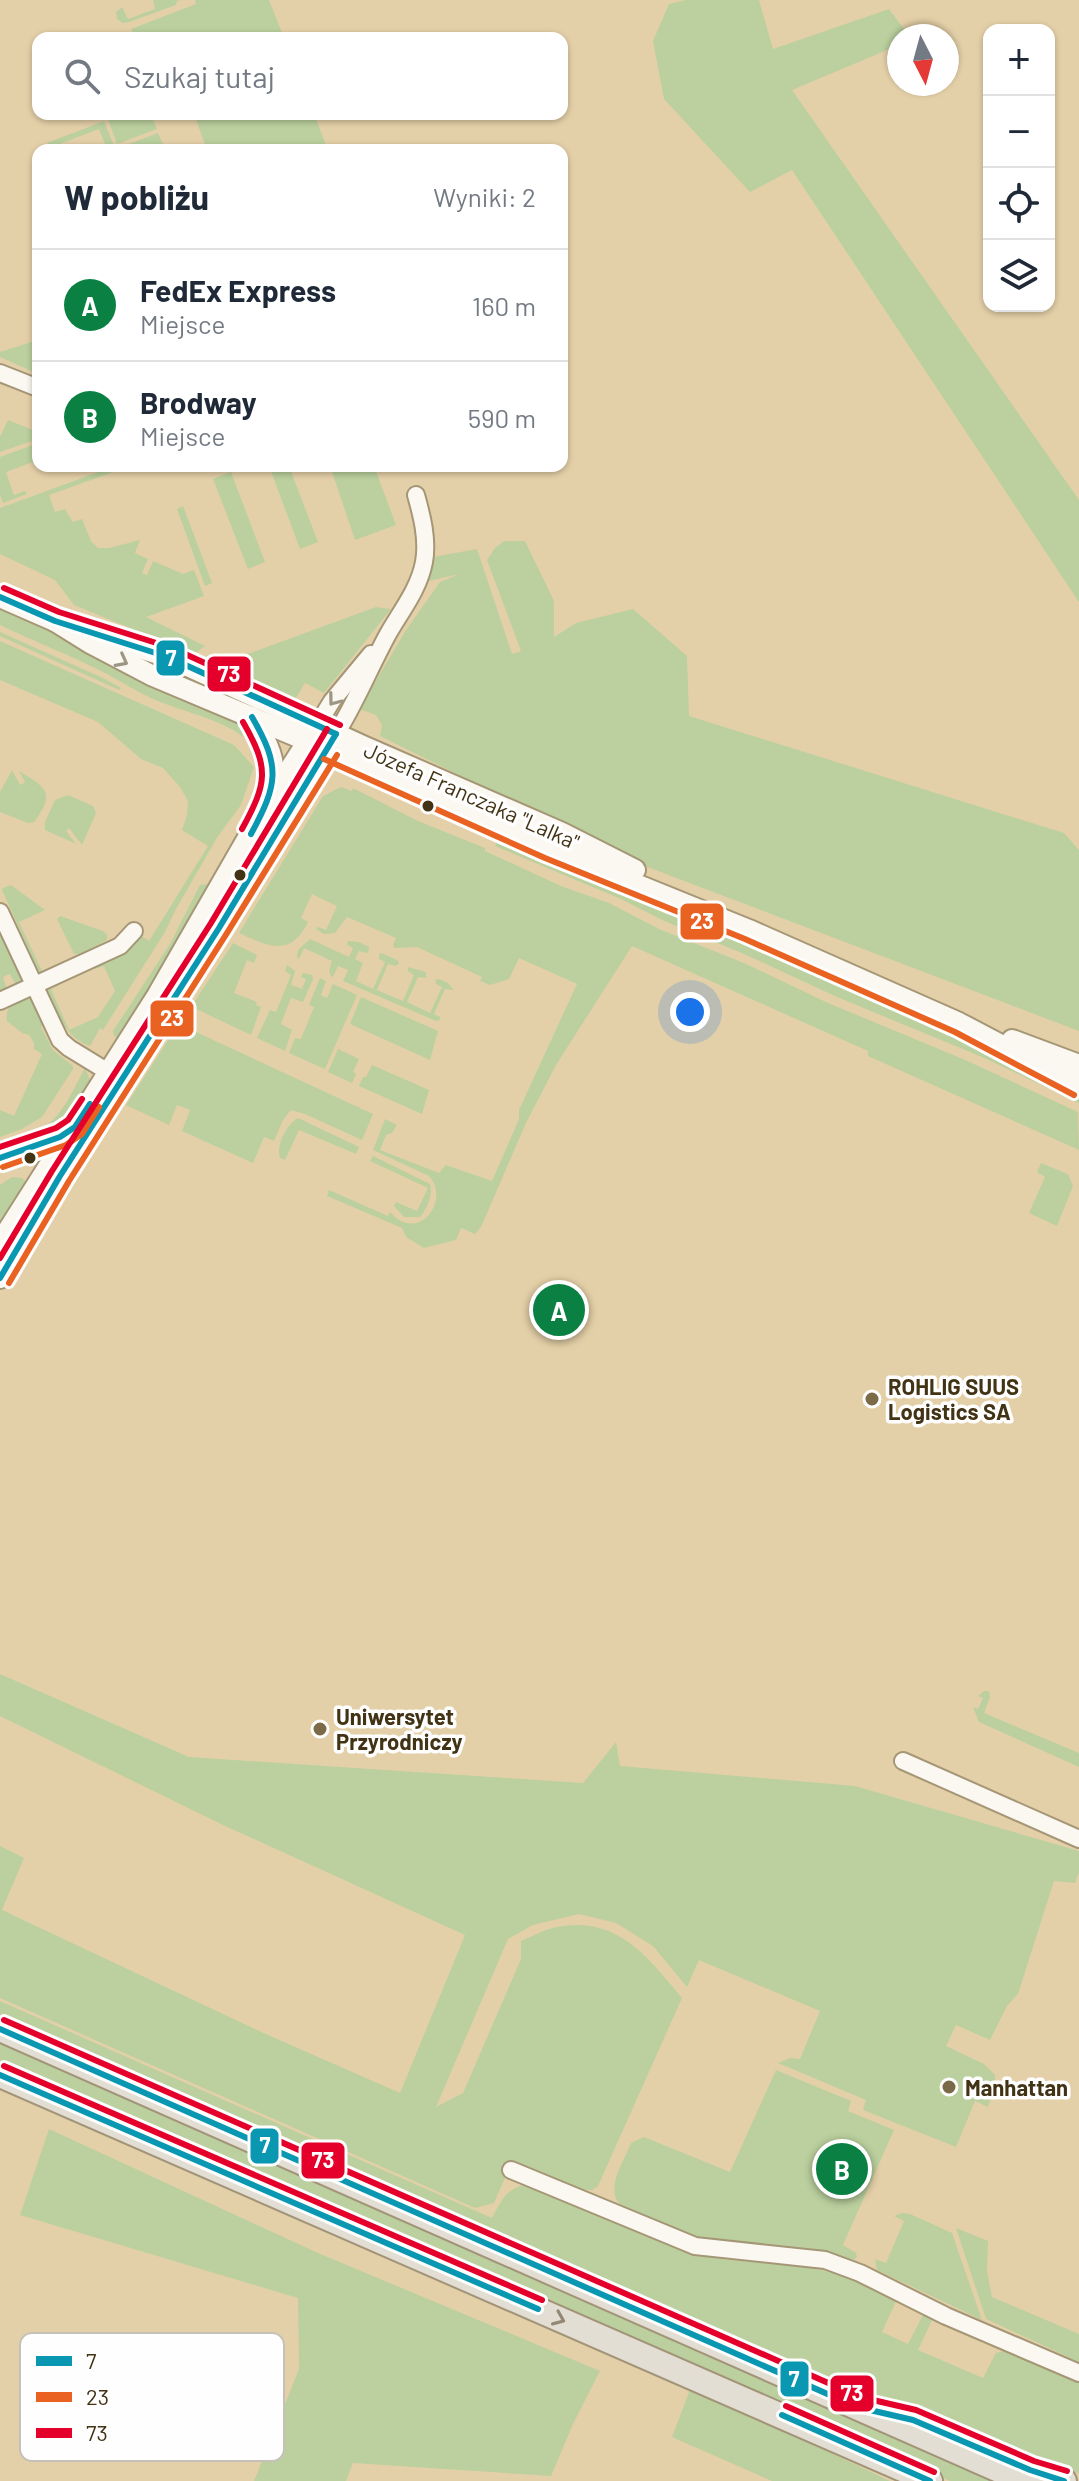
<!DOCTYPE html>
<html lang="pl">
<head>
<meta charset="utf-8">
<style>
	body { margin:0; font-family:Barlow,sans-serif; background:#f6f6f7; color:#1f2937 }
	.controls { position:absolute; right:24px; top:24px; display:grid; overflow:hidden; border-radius:16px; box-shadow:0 2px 6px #0004 }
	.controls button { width:72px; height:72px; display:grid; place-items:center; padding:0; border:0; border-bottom:2px solid #e0e1e3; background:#fff; color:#1f2937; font:40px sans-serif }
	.compass { position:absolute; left:887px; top:24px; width:72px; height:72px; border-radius:50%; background:#fff; box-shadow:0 2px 6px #0004; rotate:174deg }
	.you { position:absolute; left:690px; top:1012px; width:28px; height:28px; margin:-20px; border:6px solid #fff; border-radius:50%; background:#1a73e8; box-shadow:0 0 0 12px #1a73e833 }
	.badge { display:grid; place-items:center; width:52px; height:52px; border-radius:50%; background:#0b8043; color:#fff; font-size:26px; font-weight:700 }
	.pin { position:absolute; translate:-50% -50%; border:4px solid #fff; box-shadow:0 2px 8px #0006 }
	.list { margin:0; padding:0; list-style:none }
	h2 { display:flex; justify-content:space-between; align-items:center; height:104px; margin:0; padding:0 32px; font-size:34px }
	h2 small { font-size:26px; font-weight:400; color:#747a83 }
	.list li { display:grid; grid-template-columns:52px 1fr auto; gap:24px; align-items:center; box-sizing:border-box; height:112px; padding:0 32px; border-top:2px solid #e0e1e3 }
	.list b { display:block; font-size:30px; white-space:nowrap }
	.list p { margin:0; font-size:26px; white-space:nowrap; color:#747a83 }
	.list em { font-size:26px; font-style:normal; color:#747a83 }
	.icon { flex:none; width:44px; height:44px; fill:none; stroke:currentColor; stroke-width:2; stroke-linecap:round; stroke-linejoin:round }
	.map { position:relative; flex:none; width:1079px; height:2481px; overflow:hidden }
	.search { position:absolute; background:#fff; box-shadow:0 2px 6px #0004; left:32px; top:32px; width:536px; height:88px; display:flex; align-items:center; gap:20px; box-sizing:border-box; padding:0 28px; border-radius:16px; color:#747a83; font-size:30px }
	.panel { position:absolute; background:#fff; box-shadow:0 2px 6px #0004; left:32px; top:144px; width:536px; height:328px; border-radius:16px }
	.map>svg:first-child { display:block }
	.green { fill:#bbd09e }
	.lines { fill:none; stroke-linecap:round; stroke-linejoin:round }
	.minor-casing { stroke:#a59676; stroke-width:20 }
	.tertiary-casing { stroke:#a59676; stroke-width:24 }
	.primary-casing { stroke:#a29478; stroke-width:28 }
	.minor { stroke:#fbf8f2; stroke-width:16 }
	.tertiary { stroke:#fbf8f2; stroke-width:20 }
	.primary { stroke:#e3ded3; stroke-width:24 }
	.bus-1-casing { stroke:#fefefe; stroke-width:12 }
	.bus-2-casing { stroke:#fefefe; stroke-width:12 }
	.bus-3-casing { stroke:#fefefe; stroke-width:12 }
	.bus-1 { stroke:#0a97b2; stroke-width:6 }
	.bus-2 { stroke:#e96221; stroke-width:6 }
	.bus-3 { stroke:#e4002b; stroke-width:6 }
	.oneway { stroke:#9e9684 }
	.oneway2 { stroke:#928874 }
	.bus-dot { fill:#423315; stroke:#fefefe; stroke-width:3 }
	.poi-dot { fill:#7b6a48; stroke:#fefefe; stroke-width:3 }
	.labels { text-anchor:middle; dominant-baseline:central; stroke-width:7; stroke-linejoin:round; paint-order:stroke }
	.street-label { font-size:22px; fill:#423315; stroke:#fefefe }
	.poi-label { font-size:22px; font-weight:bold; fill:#423315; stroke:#fefefe; text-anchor:start }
	.key { fill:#fefefe; stroke:#c6c1b8; stroke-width:2 }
	.key-label { font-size:22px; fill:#423315 }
	.line-badge { stroke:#fefefe; stroke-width:3 }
	.badge-label { font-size:22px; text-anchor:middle; font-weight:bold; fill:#fff }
</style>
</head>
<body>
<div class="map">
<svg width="1079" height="2481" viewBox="0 0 1079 2481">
	<rect width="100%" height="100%" fill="#e4d0a8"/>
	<g class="green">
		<path d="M153,0H181L177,1L176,5L129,22L123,23L117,19L116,12L122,7L128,19L155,9Z"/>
		<path d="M195,0H269L284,38H165L163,35L155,38H135L131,29L196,4Z"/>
		<path d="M686,0H759L773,49L889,9L909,36H899V45L792,90L1079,500V602L792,170L750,192L664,99L653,41L669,4Z"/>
		<path d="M122,114H151L157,129L117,144L108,119Z"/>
		<path d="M194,114H314L328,150H207Z"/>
		<path d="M104,121L114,146L107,149L99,129L49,148L47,143Z"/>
		<path d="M158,133L165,149L119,150L118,148Z"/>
		<path d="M38,340V374L0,357V352Z"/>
		<path d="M8,420L38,432V439L0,452V437Z"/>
		<path d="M38,443V460L6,472L14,495L25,491L27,494L3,503L0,495V457Z"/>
		<path d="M115,466H130L49,495L55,512L65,509L73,522L82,519L91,541L98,548H109L140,540L135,553L148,559L142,573L147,575L153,561L183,574L194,570L204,596L146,617L205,646L194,654L74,605L55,580L0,554V508Z"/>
		<path d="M269,466H289L318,542L300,549Z"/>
		<path d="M330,466H374L396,525L355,540Z"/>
		<path d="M231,472L265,562L248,569L213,479Z"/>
		<path d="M183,506L212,583L205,586L177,509Z"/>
		<path d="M504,541H525L554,601V637L576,623L633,609L687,656L689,716L1064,833L1079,850V1031L637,863L380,736L382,725L376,715L359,709L406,630L440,582L459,574L429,581L433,557L477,549L512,654L521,651L487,560L495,548Z"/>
		<path d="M376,607L391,609L324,693L305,683L296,698L216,663L218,653L234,659Z"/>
		<path d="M0,608C46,627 87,654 132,676C170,695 223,708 255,734L260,753C234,719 187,715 151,698C136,691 122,682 107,674C73,656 35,642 0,625Z"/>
		<path d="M0,632L103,678L121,688L119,690L0,636Z"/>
		<path d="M0,641L234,745L254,767L241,805L218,836L176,909L165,932L103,1030L100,1028L90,1046C64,1037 57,1012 46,988L57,983L59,985L51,989L69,1030L98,1017L115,991L104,966L95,969V965L140,935L149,941L208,846L182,830L187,815L188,801L180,787L163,768L141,759L98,722L0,680Z"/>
		<path d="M12,770L20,785L25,782L19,771C45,787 57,792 34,822L28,823L0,812V792Z"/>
		<path d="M313,787L317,789L318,795L235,931L232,925Z"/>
		<path d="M341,787L352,791L353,788L418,821L485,848V851L561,886L609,903L659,929L744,963L828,1003L963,1059L1078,1112L1079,1150L868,1056V1051L632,946L556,1065L526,1123L481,1227L475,1234L461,1228L456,1240L424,1248L406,1237L402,1228L327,1196L329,1190L388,1216L390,1212C419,1245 451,1199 429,1176L373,1150L385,1119L397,1125L392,1133L386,1135L380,1150L439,1173L446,1165L492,1181L519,1119V1110L577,984L519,958L509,979L490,985L480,981L482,977L417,947L395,948L393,945L396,938L347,917L335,933L324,934L316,929L318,927L326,930L337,906L312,894L301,918L308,922C291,958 267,946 239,933L323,796Z"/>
		<path d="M68,795L93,806L96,813L82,845L69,828L66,831L76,844L45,830V822L55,800Z"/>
		<path d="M454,819L479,823L956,1031L1079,1095V1103L982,1057L837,997L744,954L662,920L621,899L495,846L497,840Z"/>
		<path d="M206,884L209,886L170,958L118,1038L114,1036L113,1031L170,944L200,885Z"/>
		<path d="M11,885L45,910L19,922L42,971L51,968L52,970L41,977L2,890L3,888Z"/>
		<path d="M60,916L103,931L107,935V940L81,954H74L57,919Z"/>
		<path d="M0,928L23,977L22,985L17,987L10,974L3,977L8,992L0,998Z"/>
		<path d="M310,939L349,957L353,948L347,945L348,941L359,942L369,947L368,953L359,951L355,959L363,963L356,981L373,989L385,962L379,959V954L382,953L397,960L399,963L396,966L388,964L377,990L403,1001L414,975L408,971V967L426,972V978L418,977L407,1002L430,1013L442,987L436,984L435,980L439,979L448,983L454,990L445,989L434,1014L440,1017V1020L436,1021L343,981L348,970L338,966L333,977L331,976L329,971L332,961L304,948L299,959L297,957L298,950Z"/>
		<path d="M233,943L257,955L254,963L247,960L234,993L257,1002L256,1005L261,1007L251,1035L194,1008L195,1001Z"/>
		<path d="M287,965L295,971L291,985L302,989L306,979L301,977L303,973L312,975L313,979L303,1002L291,998L281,1024L292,1030L285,1051L257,1038L270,1010L276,1012L291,975L285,971Z"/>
		<path d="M320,978L326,981L321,995L327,998L333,984L357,995L325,1069L289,1053L295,1038L301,1039L314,1007L309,1005Z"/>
		<path d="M26,996L34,1001L44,1025L41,1027L53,1050L73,1066V1069L42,1117L22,1129L0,1137V1110L14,1116L42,1054L34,1049V1043L29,1035L22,1033L7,1021C5,1007 13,1000 26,996Z"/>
		<path d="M361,997L438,1031L430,1060L350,1024Z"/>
		<path d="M183,1026L373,1114L362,1140L305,1114L291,1110L283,1120L274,1141L264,1137L253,1163L182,1131L190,1110L177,1105L169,1125L126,1105L174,1031Z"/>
		<path d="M338,1049L359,1059L353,1072L356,1074L352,1083L328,1072Z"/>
		<path d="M372,1065L429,1090L422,1114L359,1086L363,1077H366Z"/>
		<path d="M85,1068L90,1080L89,1088L68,1121L41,1135L39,1130C62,1119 73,1089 85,1068Z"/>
		<path d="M298,1118L359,1147L356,1154L299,1130L285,1160L280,1158C276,1145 286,1125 298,1118Z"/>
		<path d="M373,1156L430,1184C433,1195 427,1209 420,1217H404L394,1206L396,1202L417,1211L428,1188L370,1161Z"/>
		<path d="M1041,1163L1068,1174L1073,1186L1057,1226L1029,1213L1045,1177L1037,1172Z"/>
		<path d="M12,1177L22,1178L27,1183L0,1225V1185Z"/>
		<path d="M0,1674L189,1757L583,1783L616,1742L620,1766L855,1786L1079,1851V1872L1075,1883L1054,1881L1018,1994L1007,2006L990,2040L956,2025L946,2046L984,2064L995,2075L996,2085L988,2107L975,2101L956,2147L863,2110L866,2100L778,2063L790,2058L800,2059L820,2011L699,1960L687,1987L653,1946L616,1923L579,1914L533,1925L508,1939L436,2107L463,2093L521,1959V1941C533,1936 545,1929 557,1927C617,1915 648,1957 682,1998L598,2186L592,2190H579L511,2164L494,2203L475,2208L0,1998V1846L24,1858L2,1910L259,2031L400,2093L465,1935L223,1825L0,1716Z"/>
		<path d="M984,1691H989L990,1697L984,1713L1079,1753V1767L979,1722L973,1707L978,1709L983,1698L978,1696Z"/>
		<path d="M0,2001L492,2218C503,2198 505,2190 529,2183L687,2252C721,2262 756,2261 792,2265C832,2270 862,2281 897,2299L882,2332L908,2344L924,2313L933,2318L918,2350L983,2378L996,2353L1008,2350L1079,2381V2473L1054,2466L878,2399L730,2334L595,2283L0,2022Z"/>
		<path d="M0,2037L1004,2481H950L0,2066Z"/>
		<path d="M776,2070L851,2101L848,2111L894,2130L843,2245L856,2253L857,2257L854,2260L824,2253L697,2239L621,2205C604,2190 624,2161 631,2143L644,2137L730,2172Z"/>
		<path d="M49,2129L318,2253L600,2371L573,2424L551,2476L353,2463L346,2481H254L299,2369L298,2298L20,2215Z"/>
		<path d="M902,2213L910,2214L952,2233L982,2320L877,2270L875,2259L886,2263L904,2221L894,2216Z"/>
		<path d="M956,2228L988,2241L987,2271L992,2297L1079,2334V2362L986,2319Z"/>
		<path d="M691,2387L890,2481H772L672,2437Z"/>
	</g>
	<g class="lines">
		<g class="minor-casing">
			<g id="minor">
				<path d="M0,373L38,388"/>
				<path d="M336,734C356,702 370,667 388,634C401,611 419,589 424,562C428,540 422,516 416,495"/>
				<path d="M311,735L332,701L371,654"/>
				<path d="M0,912L60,1040L69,1048L118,1078"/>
				<path d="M0,1001L120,946L134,931"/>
				<path d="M903,1761L1079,1839"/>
				<path d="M511,2170L695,2246L825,2260L860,2273L946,2316L1079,2373"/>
			</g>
		</g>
		<g class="tertiary-casing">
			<g id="tertiary">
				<path d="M0,597L55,621L168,657L365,747L562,833L635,870"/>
				<path d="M55,621L92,644L151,675L308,741L549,849L749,930L959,1023L1079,1086"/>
				<path d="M252,717C267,741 279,763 271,792"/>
				<path d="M1012,1040L1079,1065"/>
				<path d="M0,1243L157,996L268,803L308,741"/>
				<path d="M0,1278L60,1176L219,928L333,741"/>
			</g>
		</g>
		<g class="primary-casing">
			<g id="primary">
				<path d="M0,2029L1024,2481"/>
				<path d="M0,2075L930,2481"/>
				<path d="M1010,2461L1064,2481"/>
			</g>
		</g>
		<use href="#minor" class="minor"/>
		<use href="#tertiary" class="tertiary"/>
		<use href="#primary" class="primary"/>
		<g class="bus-1-casing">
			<g id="bus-1">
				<path d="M0,597L55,621L168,657L336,734"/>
				<path d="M251,834C278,784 281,767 252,717"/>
				<path d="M0,1158L60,1137L75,1127L90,1104"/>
				<path d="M0,1278L60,1176L219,928L336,734"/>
				<path d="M0,2029L857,2407L913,2420L1030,2470L1064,2481"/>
				<path d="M0,2075L538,2309"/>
				<path d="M782,2415L930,2481"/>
			</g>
		</g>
		<g class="bus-2-casing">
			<g id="bus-2">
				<path d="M324,759L545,858L745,939L955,1032L1074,1095"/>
				<path d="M3,1167L66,1145L82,1134L99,1107"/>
				<path d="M9,1283L69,1181L227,933L337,755"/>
			</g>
		</g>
		<g class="bus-3-casing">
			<g id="bus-3">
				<path d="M4,588L59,612L172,648L340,725"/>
				<path d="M242,829C267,783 270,769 243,722"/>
				<path d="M0,1147L56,1128L68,1120L82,1099"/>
				<path d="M0,1258L52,1171L211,923L327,729"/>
				<path d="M4,2020L860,2397L916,2410L1034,2461L1067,2471"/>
				<path d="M4,2066L542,2300"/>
				<path d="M786,2406L934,2472"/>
			</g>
		</g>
		<use href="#bus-1" class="bus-1"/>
		<use href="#bus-2" class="bus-2"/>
		<use href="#bus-3" class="bus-3"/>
	</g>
	<defs><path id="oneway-chevron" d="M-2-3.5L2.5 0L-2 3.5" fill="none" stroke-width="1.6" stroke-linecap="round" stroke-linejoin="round" transform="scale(2)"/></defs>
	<g class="oneway">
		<use href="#oneway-chevron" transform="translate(122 661) rotate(28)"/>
		<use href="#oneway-chevron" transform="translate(334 700) rotate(127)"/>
	</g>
	<use class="oneway2" href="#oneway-chevron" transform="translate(559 2319) rotate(23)"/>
	<g class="bus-dot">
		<circle cx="428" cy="806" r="7"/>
		<circle cx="240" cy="875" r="7"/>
		<circle cx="30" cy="1158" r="7"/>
	</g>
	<g class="poi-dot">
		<circle cx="872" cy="1399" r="8"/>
		<circle cx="320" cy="1729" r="8"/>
		<circle cx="949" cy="2087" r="8"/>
	</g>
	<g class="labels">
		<g class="street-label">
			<text transform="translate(472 795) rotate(24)">Józefa Franczaka "Lalka"</text>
		</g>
		<g class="poi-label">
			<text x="888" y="1386">ROHLIG SUUS<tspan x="888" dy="25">Logistics SA</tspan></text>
			<text x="336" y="1716">Uniwersytet<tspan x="336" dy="25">Przyrodniczy</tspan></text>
			<text x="965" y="2087">Manhattan</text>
		</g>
	</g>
	<rect x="20" y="2333" width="264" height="128" rx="12" class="key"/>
	<rect x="36" y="2356" width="36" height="10" fill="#0a97b2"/>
	<rect x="36" y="2392" width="36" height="10" fill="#e96221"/>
	<rect x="36" y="2428" width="36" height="10" fill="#e4002b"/>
	<g class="key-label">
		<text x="86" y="2369">7</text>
		<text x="86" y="2405">23</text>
		<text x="86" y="2441">73</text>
	</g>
	<g class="line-badge">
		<rect x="155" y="639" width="31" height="38" rx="8" fill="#0a97b2"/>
		<rect x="206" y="655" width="46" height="38" rx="8" fill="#e4002b"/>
		<rect x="679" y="902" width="46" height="39" rx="8" fill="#e96221"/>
		<rect x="149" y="999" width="46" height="39" rx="8" fill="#e96221"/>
		<rect x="249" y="2127" width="31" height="38" rx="8" fill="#0a97b2"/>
		<rect x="300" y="2141" width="46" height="39" rx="8" fill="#e4002b"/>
		<rect x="779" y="2360" width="31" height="38" rx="8" fill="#0a97b2"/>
		<rect x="829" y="2374" width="46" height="39" rx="8" fill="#e4002b"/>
	</g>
	<g class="badge-label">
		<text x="171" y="666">7</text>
		<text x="229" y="682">73</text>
		<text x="702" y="929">23</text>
		<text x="172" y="1026">23</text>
		<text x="265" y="2153">7</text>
		<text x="323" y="2168">73</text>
		<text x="794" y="2387">7</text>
		<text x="852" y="2401">73</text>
	</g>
</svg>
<div class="controls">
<button>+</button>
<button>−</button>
<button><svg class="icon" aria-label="locate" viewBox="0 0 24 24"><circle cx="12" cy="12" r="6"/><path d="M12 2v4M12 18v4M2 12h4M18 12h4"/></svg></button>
<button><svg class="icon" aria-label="layers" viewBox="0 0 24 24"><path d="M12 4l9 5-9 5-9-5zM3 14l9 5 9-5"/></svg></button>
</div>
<svg class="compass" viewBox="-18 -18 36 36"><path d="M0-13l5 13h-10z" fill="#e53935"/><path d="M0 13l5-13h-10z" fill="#747a83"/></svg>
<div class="you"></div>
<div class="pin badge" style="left:559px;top:1310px">A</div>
<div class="pin badge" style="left:842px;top:2169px">B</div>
<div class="search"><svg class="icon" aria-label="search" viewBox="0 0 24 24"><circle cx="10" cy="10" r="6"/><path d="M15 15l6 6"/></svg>Szukaj tutaj</div>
<section class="panel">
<h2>W pobliżu<small>Wyniki: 2</small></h2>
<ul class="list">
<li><span class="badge">A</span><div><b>FedEx Express</b><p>Miejsce</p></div><em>160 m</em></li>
<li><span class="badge">B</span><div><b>Brodway</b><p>Miejsce</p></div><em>590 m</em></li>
</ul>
</section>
</div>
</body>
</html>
